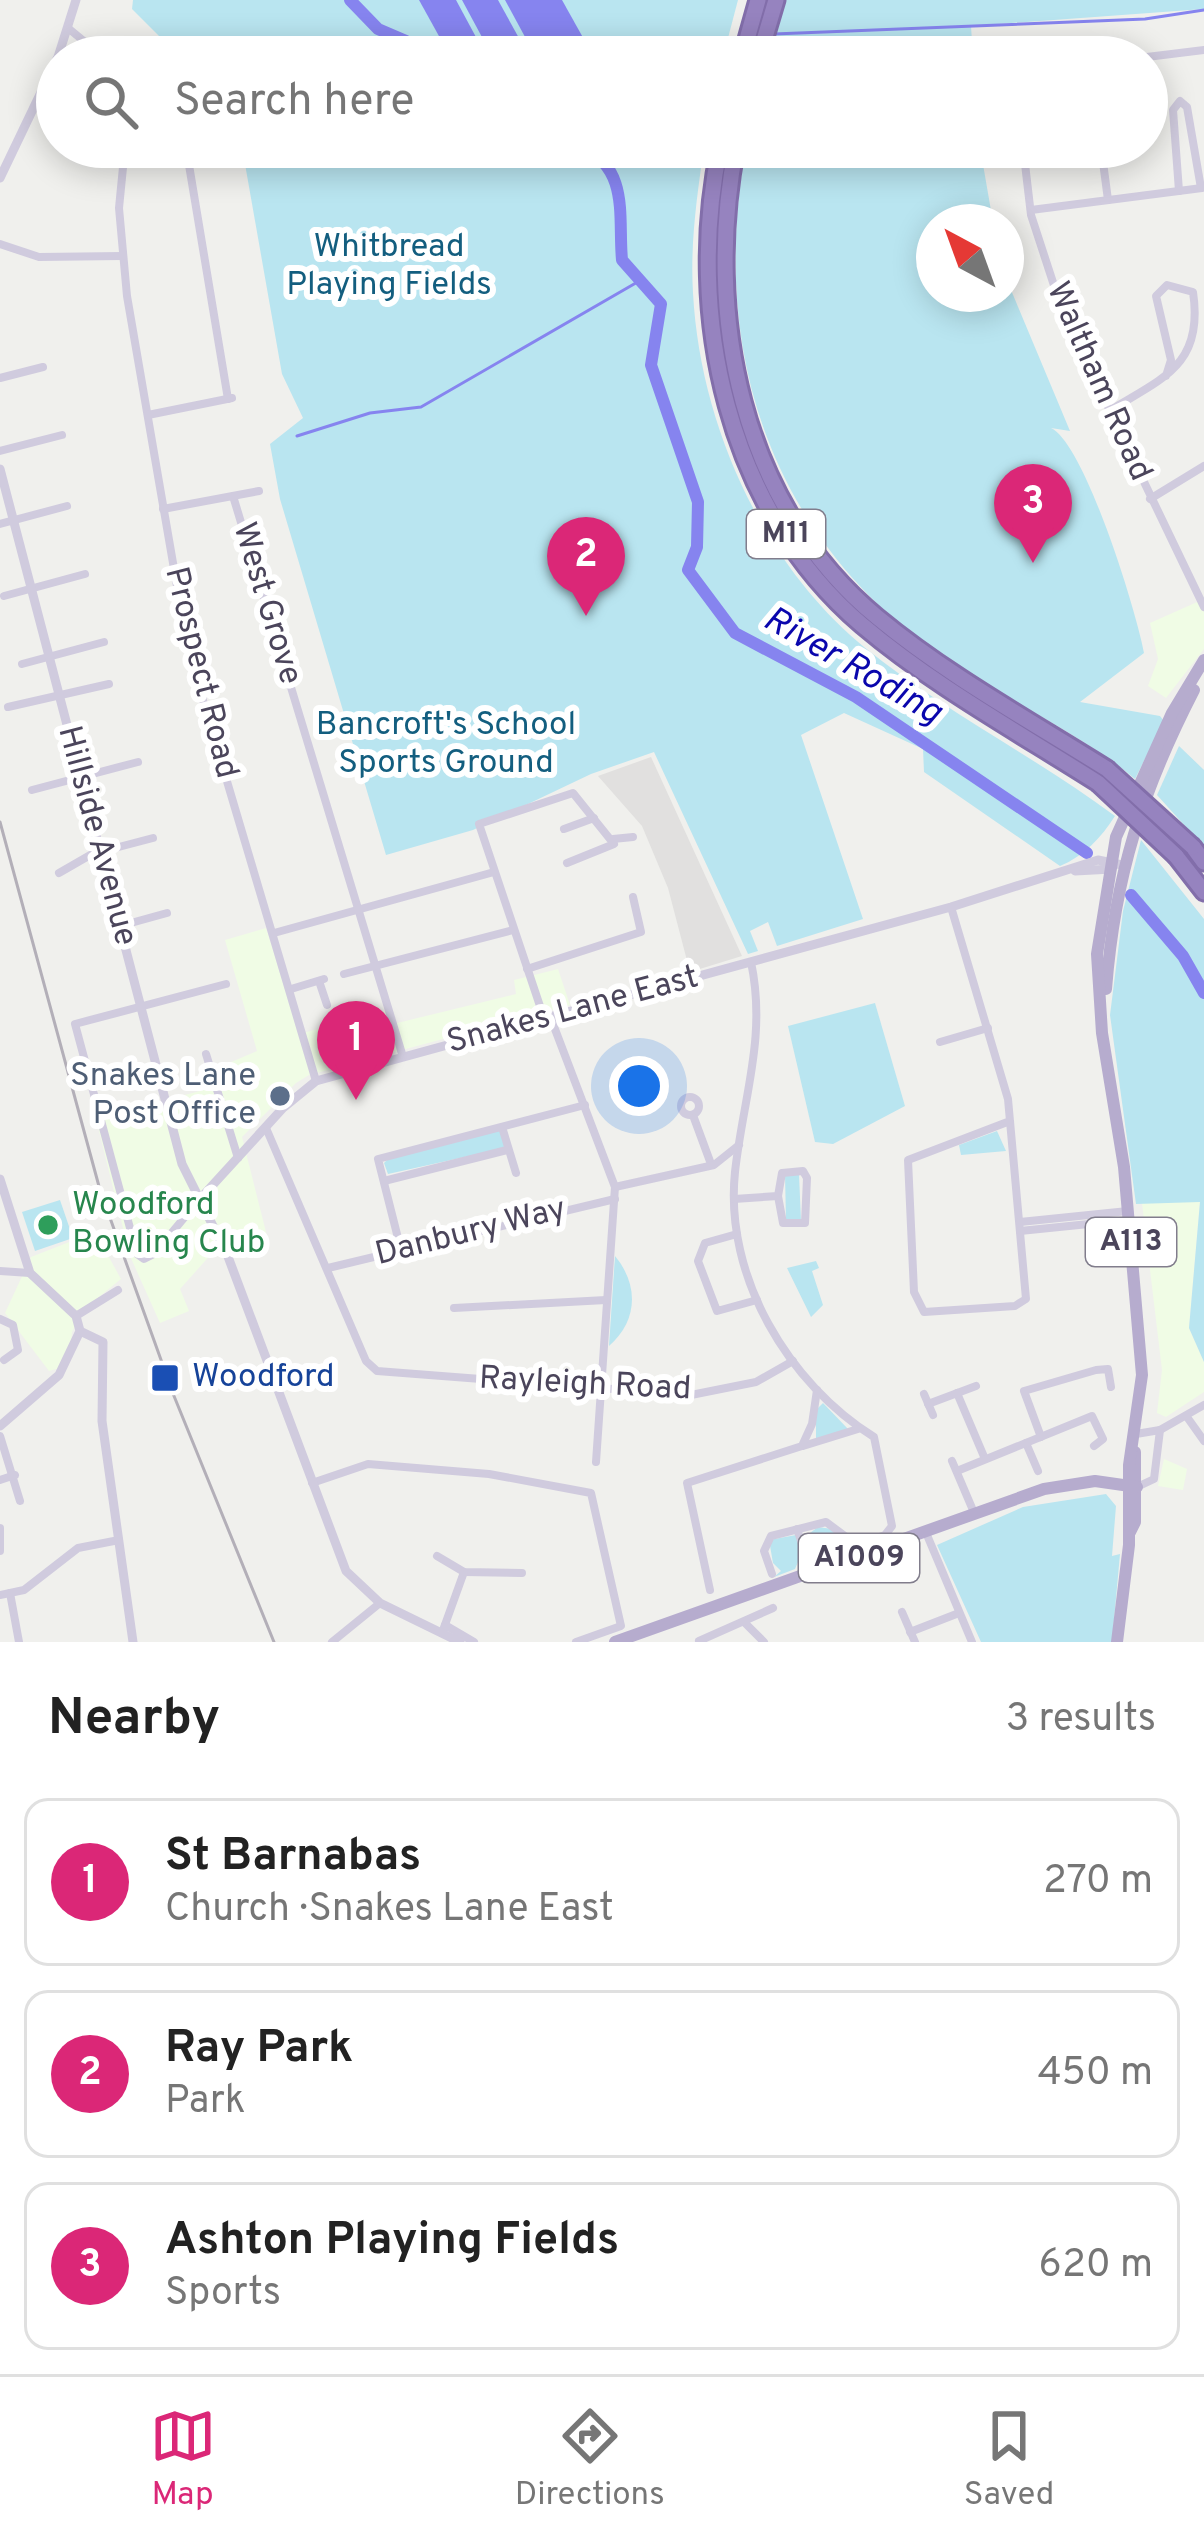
<!DOCTYPE html>
<html lang="en">
<head>
<meta charset="utf-8">
<style>
	body { margin:0; font-family:Overpass,sans-serif; background:#f6f6f6; color:#222 }
	.compass { position:absolute; left:916px; top:204px; width:108px; height:108px; border-radius:50%; background:#fff; box-shadow:0 6px 30px #0003; rotate:319deg }
	.you { position:absolute; left:639px; top:1086px; width:42px; height:42px; margin:-30px; border:9px solid #fff; border-radius:50%; background:#1a73e8; box-shadow:0 0 0 18px #1a73e833 }
	.badge { display:grid; place-items:center; width:78px; height:78px; border-radius:50%; background:#db2777; color:#fff; font-size:39px; font-weight:700 }
	.pin { position:absolute; translate:-50% -99px; filter:drop-shadow(0 3px 6px #0008) }
	.pin::after { content:''; position:absolute; top:63px; width:42px; height:36px; background:inherit; clip-path:polygon(0 0,100% 0,50% 100%) }
	.list { margin:0; padding:0; list-style:none }
	h2 { display:flex; justify-content:space-between; align-items:center; height:156px; margin:0; padding:0 48px; font-size:51px }
	h2 small { font-size:39px; font-weight:400; color:#767676 }
	.list li { display:grid; grid-template-columns:78px 1fr auto; gap:36px; align-items:center; box-sizing:border-box; height:168px; margin:0 24px 24px; padding:0 24px; border:3px solid #e0e0e0; border-radius:24px }
	.list b { display:block; font-size:45px; white-space:nowrap }
	.list p { margin:0; font-size:39px; white-space:nowrap; color:#767676 }
	.list em { font-size:39px; font-style:normal; color:#767676 }
	.icon { flex:none; width:66px; height:66px; fill:none; stroke:currentColor; stroke-width:2; stroke-linecap:round; stroke-linejoin:round }
	.map { position:relative; flex:none; width:1204px; height:1642px; overflow:hidden }
	.search { position:absolute; background:#fff; box-shadow:0 6px 30px #0003; left:36px; right:36px; top:36px; height:132px; display:flex; align-items:center; gap:30px; box-sizing:border-box; padding:0 42px; border-radius:66px; color:#767676; font-size:45px }
	.sheet { height:732px; background:#fff }
	nav { display:flex; justify-content:space-around; align-items:center; box-sizing:border-box; height:168px; border-top:3px solid #e0e0e0; background:#fff; font-size:33px; color:#767676 }
	nav a { display:grid; justify-items:center; gap:6px }
	nav .on { color:#db2777 }
	.map>svg:first-child { display:block }
	.commercial { fill:#f0fce5 }
	.education { fill:#e1e0df }
	.green { fill:#b9e5f0 }
	.water { fill:#8684ef }
	.lines { fill:none; stroke-linecap:round; stroke-linejoin:round }
	.stream { stroke:#8684ef; stroke-width:3 }
	.river { stroke:#8684ef; stroke-width:12 }
	.motorway-casing { stroke:#826eaa; stroke-width:21 }
	.minor { stroke:#d0cbde; stroke-width:8 }
	.tertiary { stroke:#d0cbde; stroke-width:9 }
	.primary { stroke:#b6acce; stroke-width:12 }
	.motorway { stroke:#9683bf; stroke-width:15 }
	.rail { stroke:#b3afb8; stroke-width:3 }
	.motorway-bridge-casing { stroke:#826eaa; stroke-width:21; stroke-linecap:butt }
	.motorway-bridge { stroke:#9683bf; stroke-width:15 }
	.service-dot { fill:#5c6f8a; stroke:#fff; stroke-width:4.5 }
	.leisure-dot { fill:#2e9e5b; stroke:#fff; stroke-width:4.5 }
	.transit-dot { fill:#1a4fb4; stroke:#fff; stroke-width:4.5 }
	.labels { text-anchor:middle; dominant-baseline:central; stroke-width:12; stroke-linejoin:round; paint-order:stroke }
	.shield { fill:#fff; stroke:#817d8c; stroke-width:3 }
	.shield-label { font-size:30px; font-weight:bold; fill:#4b455b }
	.park-label { font-size:33px; fill:#135e7f; stroke:#fff }
	.street-label { font-size:33px; fill:#4b455b; stroke:#fff }
	.service-label { font-size:33px; fill:#4e5e75; stroke:#fff; text-anchor:end }
	.leisure-label { font-size:33px; fill:#27864d; stroke:#fff; text-anchor:start }
	.transit-label { font-size:33px; fill:#164399; stroke:#fff; text-anchor:start }
	.water-label { font-size:36px; font-style:italic; fill:#0a06ad; stroke:#fff }
</style>
</head>
<body>
<div class="map">
<svg width="1204" height="1642" viewBox="0 0 1204 1642">
	<rect width="100%" height="100%" fill="#f0f0ed"/>
	<g class="commercial">
		<path d="M1204,599V649L1166,698L1148,686L1158,659L1150,623Z"/>
		<path d="M266,928L299,1034L385,1011L389,1025L516,994L514,980L558,969L570,1005L309,1075L296,1083L242,1137L267,1236L214,1251L180,1289L189,1311L160,1323L130,1256L96,1119L222,1085L217,1068L257,1051L225,940Z"/>
		<path d="M1200,1201L1189,1328L1204,1362V1392L1166,1417L1157,1413L1162,1370L1142,1203Z"/>
		<path d="M95,1232L121,1279L83,1310L72,1332L70,1353L60,1368L49,1371L5,1313L31,1257Z"/>
		<path d="M1164,1459L1187,1469L1183,1490L1158,1486Z"/>
	</g>
	<path class="education" d="M651,757L742,956L690,972L668,888L642,826L598,776Z"/>
	<g class="green">
		<path d="M133,0H738L723,57H180L132,9Z"/>
		<path d="M785,0H1204V9L971,26L973,57H769Z"/>
		<path d="M242,147H704C697,196 690,244 693,293C700,424 762,563 864,647C942,710 1034,756 1115,816C1101,838 1084,856 1060,866L924,772L923,749L844,713L801,735L863,919L777,946L768,922L750,931L758,951L748,954L654,752L591,774L473,830L386,855L280,499L270,444L303,418L282,374Z"/>
		<path d="M746,147H980L993,222H934V294H1006V278L1070,431L1051,428C1085,444 1137,613 1144,653L1080,702L1160,716L1164,721L1135,779C1076,730 1004,700 941,656C769,536 709,349 746,147Z"/>
		<path d="M1179,746L1204,770V847L1157,795Z"/>
		<path d="M1141,840L1204,919V1362L1189,1328L1200,1202L1136,1204L1110,1015L1123,911Z"/>
		<path d="M875,1003L905,1106L833,1144L815,1142L788,1026Z"/>
		<path d="M501,1129L505,1148L388,1174L384,1163L390,1157Z"/>
		<path d="M997,1131L1006,1151L961,1155L959,1145Z"/>
		<path d="M799,1174L801,1221H786L785,1175Z"/>
		<path d="M60,1200L73,1238L35,1251L22,1212Z"/>
		<path d="M615,1256C639,1285 638,1321 609,1346Z"/>
		<path d="M816,1261L819,1268L812,1271L823,1305L811,1317L787,1268Z"/>
		<path d="M823,1403L848,1429L816,1440V1410Z"/>
		<path d="M1106,1494L1116,1506L1112,1556L1120,1554L1112,1642H981L937,1545L1023,1507Z"/>
		<path d="M818,1527L832,1529L848,1552L824,1559L810,1553L806,1536Z"/>
		<path d="M796,1535L801,1555L795,1569L774,1577L781,1571L773,1563L769,1540Z"/>
	</g>
	<g class="water">
		<path d="M419,0H456L484,52L450,56Z"/>
		<path d="M462,0H498L525,49L490,52Z"/>
		<path d="M505,0H562L586,43L531,48Z"/>
	</g>
	<g class="lines">
		<g class="stream">
			<path d="M774,34L1145,19L1204,10"/>
			<path d="M576,57L726,40"/>
			<path d="M297,436L370,413L421,407L641,280"/>
		</g>
		<g class="river">
			<path d="M350,0L378,29L406,41L414,57"/>
			<path d="M582,147C630,169 618,217 622,260L661,304L651,365L698,502L697,547L688,570L735,633L856,697L1087,853"/>
			<path d="M1131,895L1183,956L1204,993"/>
		</g>
		<g class="motorway-casing">
			<g id="motorway">
				<path d="M742,57L758,0"/>
				<path d="M759,57L776,0"/>
				<path d="M720,147C685,314 727,510 862,625C934,686 1018,732 1098,783"/>
				<path d="M736,147C704,313 740,504 877,617C947,675 1029,720 1107,769"/>
				<path d="M1193,847L1204,862"/>
				<path d="M1176,856L1204,892"/>
			</g>
		</g>
		<g class="minor">
			<path d="M68,28L103,57"/>
			<path d="M1147,57L1204,50"/>
			<path d="M125,147L119,208L127,296L188,650L316,1081"/>
			<path d="M186,147L228,399"/>
			<path d="M1023,147L1031,215L1063,313L1204,607"/>
			<path d="M1101,147L1108,200"/>
			<path d="M1179,191L1173,110L1180,101L1187,107L1201,188"/>
			<path d="M1031,210L1202,188"/>
			<path d="M0,244L39,257L122,256"/>
			<path d="M0,378L43,367"/>
			<path d="M1109,411C1163,378 1204,365 1193,292L1167,285L1156,296L1171,360L1166,376"/>
			<path d="M148,415L232,398"/>
			<path d="M0,451L62,435"/>
			<path d="M233,496L403,1057"/>
			<path d="M1150,499L1204,466"/>
			<path d="M163,509L259,491"/>
			<path d="M0,524L67,506"/>
			<path d="M4,596L85,574"/>
			<path d="M22,664L104,642"/>
			<path d="M8,707L109,684"/>
			<path d="M32,790L138,762"/>
			<path d="M564,829L594,818"/>
			<path d="M613,839L633,837"/>
			<path d="M59,873L92,854L153,838"/>
			<path d="M951,907L1008,1099L1026,1299L1015,1306L924,1312L914,1292L908,1160L1010,1121"/>
			<path d="M120,926L167,913"/>
			<path d="M274,933L494,872"/>
			<path d="M751,962C767,1037 743,1098 735,1172C724,1277 789,1384 874,1437L892,1526L885,1535L857,1545L826,1522L771,1536L764,1551L772,1574"/>
			<path d="M527,969L641,932L633,897"/>
			<path d="M344,974L513,930"/>
			<path d="M319,981L327,1005"/>
			<path d="M291,989L324,979"/>
			<path d="M550,1016L615,1187L596,1462"/>
			<path d="M544,1018L479,824L573,793L614,844L567,863"/>
			<path d="M940,1042L988,1028"/>
			<path d="M206,1054L238,1158"/>
			<circle cx="690" cy="1106" r="9"/>
			<path d="M694,1118L711,1164"/>
			<path d="M502,1127L516,1173"/>
			<path d="M266,1128L366,1361L377,1371L691,1395L756,1382L793,1361"/>
			<path d="M384,1181L507,1150"/>
			<path d="M615,1187L714,1165L739,1145"/>
			<path d="M734,1199L778,1196L782,1173L803,1171L807,1178L805,1223H783L778,1196"/>
			<path d="M199,1200L154,1254L144,1259L137,1254L75,1024L226,984"/>
			<path d="M1020,1222L1128,1211"/>
			<path d="M1020,1231L1128,1220"/>
			<path d="M737,1234L705,1243L698,1261L717,1311L757,1300"/>
			<path d="M401,1250L378,1159L585,1105"/>
			<path d="M328,1268L615,1199"/>
			<path d="M0,1271L30,1273"/>
			<path d="M454,1308L606,1300"/>
			<path d="M76,1316L118,1290"/>
			<path d="M0,1319L13,1325L18,1350L4,1360"/>
			<path d="M957,1393L985,1459"/>
			<path d="M924,1394L933,1415"/>
			<path d="M928,1404L976,1386"/>
			<path d="M1187,1417L1204,1441"/>
			<path d="M1136,1434L1160,1430L1204,1405"/>
			<path d="M0,1436L20,1501"/>
			<path d="M1041,1437L1024,1391L1096,1370L1108,1369L1111,1387"/>
			<path d="M1026,1443L1038,1471"/>
			<path d="M803,1446L858,1429"/>
			<path d="M952,1461L975,1515"/>
			<path d="M957,1471L1092,1416L1103,1439L1094,1446"/>
			<path d="M0,1480L15,1475"/>
			<path d="M312,1483L368,1464L489,1474L591,1493L621,1626L576,1642"/>
			<path d="M1137,1487L1154,1479L1160,1430"/>
			<path d="M0,1528V1551"/>
			<path d="M797,1529L812,1573"/>
			<path d="M927,1535L972,1642"/>
			<path d="M437,1556L464,1572L522,1573"/>
			<path d="M710,1590L687,1483L802,1446L812,1424L817,1390"/>
			<path d="M10,1593L19,1642"/>
			<path d="M0,1595L24,1590L78,1548L119,1540"/>
			<path d="M902,1612L915,1642"/>
			<path d="M745,1623L764,1642"/>
			<path d="M445,1625L474,1642"/>
			<path d="M910,1632L959,1613"/>
			<path d="M442,1633L464,1572"/>
			<path d="M699,1641L773,1608"/>
			<path d="M332,1642L380,1603"/>
		</g>
		<g class="tertiary">
			<path d="M58,57L76,0"/>
			<path d="M0,178L57,59"/>
			<path d="M0,469L182,1164L227,1254L346,1571L380,1603L460,1642"/>
			<path d="M1075,871L1112,869"/>
			<path d="M0,1179L30,1273L76,1316L80,1331L59,1375L0,1426"/>
			<path d="M199,1200L283,1108L316,1081L951,907L1098,860L1122,865"/>
			<path d="M80,1331L103,1342L102,1421L133,1642"/>
		</g>
		<g class="primary">
			<path d="M1106,989C1115,875 1142,791 1194,690"/>
			<path d="M1130,1532L1135,1522V1452"/>
			<path d="M615,1642L1044,1489L1095,1481L1137,1487"/>
			<path d="M1117,1642L1129,1545V1465L1142,1375L1124,1167L1102,1033L1097,954L1116,837L1172,713L1204,660"/>
		</g>
		<use href="#motorway" class="motorway"/>
		<path class="rail" d="M0,822L100,1190L174,1396L274,1642"/>
		<g class="motorway-bridge-casing">
			<g id="motorway-bridge">
				<path d="M1107,769L1193,847"/>
				<path d="M1098,783L1176,856"/>
			</g>
		</g>
		<use href="#motorway-bridge" class="motorway-bridge"/>
	</g>
	<circle class="service-dot" cx="280" cy="1096" r="12"/>
	<circle class="leisure-dot" cx="48" cy="1225" r="12"/>
	<rect class="transit-dot" x="150" y="1363" width="30" height="30" rx="6"/>
	<g class="labels">
		<g class="shield">
			<rect x="747" y="510" width="78" height="48" rx="9"/>
			<rect x="1086" y="1218" width="90" height="48" rx="9"/>
			<rect x="799" y="1534" width="120" height="48" rx="9"/>
		</g>
		<g class="shield-label">
			<text x="786" y="534">M11</text>
			<text x="1131" y="1242">A113</text>
			<text x="859" y="1558">A1009</text>
		</g>
		<g class="park-label">
			<text x="389" y="248">Whitbread<tspan x="389" dy="38">Playing Fields</tspan></text>
			<text x="446" y="726">Bancroft's School<tspan x="446" dy="38">Sports Ground</tspan></text>
		</g>
		<g class="street-label">
			<text transform="translate(1098 382) rotate(66)">Waltham Road</text>
			<text transform="translate(266 604) rotate(73)">West Grove</text>
			<text transform="translate(200 673) rotate(76)">Prospect Road</text>
			<text transform="translate(96 836) rotate(75)">Hillside Avenue</text>
			<text transform="translate(573 1011) rotate(-15)">Snakes Lane East</text>
			<text transform="translate(471 1233) rotate(-14)">Danbury Way</text>
			<text transform="translate(585 1385) rotate(3)">Rayleigh Road</text>
		</g>
		<g class="service-label">
			<text x="256" y="1077">Snakes Lane<tspan x="256" dy="38">Post Office</tspan></text>
		</g>
		<g class="leisure-label">
			<text x="72" y="1206">Woodford<tspan x="72" dy="38">Bowling Club</tspan></text>
		</g>
		<g class="transit-label">
			<text x="192" y="1378">Woodford</text>
		</g>
		<g class="water-label">
			<text transform="translate(852 667) rotate(30)">River Roding</text>
		</g>
	</g>
</svg>
<svg class="compass" viewBox="-18 -18 36 36"><path d="M0-13l5 13h-10z" fill="#e53935"/><path d="M0 13l5-13h-10z" fill="#767676"/></svg>
<div class="you"></div>
<div class="pin badge" style="left:356px;top:1100px">1</div>
<div class="pin badge" style="left:586px;top:616px">2</div>
<div class="pin badge" style="left:1033px;top:563px">3</div>
<div class="search"><svg class="icon" aria-label="search" viewBox="0 0 24 24"><circle cx="10" cy="10" r="6"/><path d="M15 15l6 6"/></svg>Search here</div>
</div>
<section class="sheet">
<h2>Nearby<small>3 results</small></h2>
<ul class="list">
<li><span class="badge">1</span><div><b>St Barnabas</b><p>Church · Snakes Lane East</p></div><em>270 m</em></li>
<li><span class="badge">2</span><div><b>Ray Park</b><p>Park</p></div><em>450 m</em></li>
<li><span class="badge">3</span><div><b>Ashton Playing Fields</b><p>Sports</p></div><em>620 m</em></li>
</ul>
</section>
<nav>
<a class="on"><svg class="icon" aria-label="map" viewBox="0 0 24 24"><path d="M3 6l6-2 6 2 6-2v14l-6 2-6-2-6 2zM9 4v14M15 6v14"/></svg>Map</a>
<a><svg class="icon" aria-label="directions" viewBox="0 0 24 24"><path d="M12 3l9 9-9 9-9-9zM9 14v-3h6M13 9l2 2-2 2"/></svg>Directions</a>
<a><svg class="icon" aria-label="saved" viewBox="0 0 24 24"><path d="M7 4h10v16l-5-4-5 4z"/></svg>Saved</a>
</nav>
</body>
</html>
